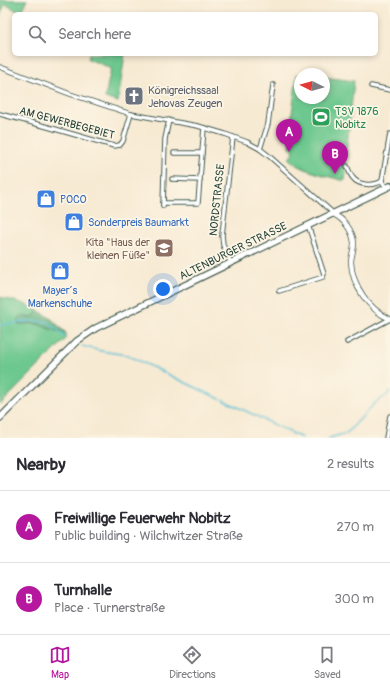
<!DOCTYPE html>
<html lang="en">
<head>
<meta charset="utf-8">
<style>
	body { margin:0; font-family:Pangolin,sans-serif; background:#f7f7f7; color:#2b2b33 }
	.compass { position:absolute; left:294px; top:68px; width:36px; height:36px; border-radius:50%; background:#fff; box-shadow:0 2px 6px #0003; rotate:275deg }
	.you { position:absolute; left:163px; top:289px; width:14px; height:14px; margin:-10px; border:3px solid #fff; border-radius:50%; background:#1a73e8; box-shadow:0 0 0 6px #1a73e833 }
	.badge { display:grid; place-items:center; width:26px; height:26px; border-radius:50%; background:#b5179e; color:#fff; font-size:13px; font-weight:700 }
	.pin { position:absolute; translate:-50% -33px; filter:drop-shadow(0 1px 2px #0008) }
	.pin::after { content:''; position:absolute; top:21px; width:14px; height:12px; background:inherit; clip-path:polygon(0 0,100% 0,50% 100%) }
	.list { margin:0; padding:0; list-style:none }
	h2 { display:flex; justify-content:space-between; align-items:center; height:52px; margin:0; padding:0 16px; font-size:17px }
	h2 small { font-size:13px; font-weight:400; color:#7c7c81 }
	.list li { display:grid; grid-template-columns:26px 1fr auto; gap:12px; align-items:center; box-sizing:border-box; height:72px; padding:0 16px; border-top:1px solid #e1e1e2 }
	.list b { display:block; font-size:15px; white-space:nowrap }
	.list p { margin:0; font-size:13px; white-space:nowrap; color:#7c7c81 }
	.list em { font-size:13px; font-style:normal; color:#7c7c81 }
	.icon { flex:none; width:22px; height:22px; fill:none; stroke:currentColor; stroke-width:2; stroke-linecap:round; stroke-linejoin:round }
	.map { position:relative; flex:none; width:390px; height:438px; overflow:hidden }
	.search { position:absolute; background:#fff; box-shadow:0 2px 6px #0003; left:12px; right:12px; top:12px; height:44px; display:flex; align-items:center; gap:10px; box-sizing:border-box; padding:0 14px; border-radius:6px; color:#7c7c81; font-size:15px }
	.sheet { height:196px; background:#fff }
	nav { display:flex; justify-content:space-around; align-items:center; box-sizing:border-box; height:56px; border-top:1px solid #e1e1e2; background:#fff; font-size:11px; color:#7c7c81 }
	nav a { display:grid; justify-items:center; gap:2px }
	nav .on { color:#b5179e }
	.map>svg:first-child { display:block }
	.green { fill:#6dc88f; stroke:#468262 }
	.forest { fill:#5aac7a; stroke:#3c7457 }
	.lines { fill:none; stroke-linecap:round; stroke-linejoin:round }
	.stream { stroke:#58c0d5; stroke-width:1.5 }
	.minor-casing { stroke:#3f574c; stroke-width:5.5 }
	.tertiary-casing { stroke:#3f574c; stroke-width:6 }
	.primary-casing { stroke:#3f574c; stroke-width:8 }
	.minor { stroke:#fff; stroke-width:3.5 }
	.tertiary { stroke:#fff; stroke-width:4.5 }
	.primary { stroke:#fff; stroke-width:5.5 }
	.labels { text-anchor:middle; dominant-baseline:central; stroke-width:3.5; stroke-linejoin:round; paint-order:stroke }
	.worship-label { font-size:11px; fill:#5b616d; stroke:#fcf5e5; text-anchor:start }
	.leisure-label { font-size:11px; fill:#27864d; stroke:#fcf5e5; text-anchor:start }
	.street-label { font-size:11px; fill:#1f3d34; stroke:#fcf5e5 }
	.shop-label { font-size:11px; fill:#366cbe; stroke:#fcf5e5; text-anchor:start }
	.education-label { font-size:11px; fill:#785e54; stroke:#fcf5e5; text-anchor:end }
</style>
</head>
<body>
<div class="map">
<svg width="390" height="438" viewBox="0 0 390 438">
	<rect width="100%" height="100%" fill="#fcf5e5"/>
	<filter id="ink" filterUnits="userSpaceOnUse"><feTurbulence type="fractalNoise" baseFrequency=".025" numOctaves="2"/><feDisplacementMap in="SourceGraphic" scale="8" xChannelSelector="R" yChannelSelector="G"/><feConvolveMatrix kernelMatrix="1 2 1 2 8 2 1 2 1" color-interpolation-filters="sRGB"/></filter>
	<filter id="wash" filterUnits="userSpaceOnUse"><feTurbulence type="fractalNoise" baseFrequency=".012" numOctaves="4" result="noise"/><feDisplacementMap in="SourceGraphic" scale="16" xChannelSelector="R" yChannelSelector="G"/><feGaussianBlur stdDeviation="0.9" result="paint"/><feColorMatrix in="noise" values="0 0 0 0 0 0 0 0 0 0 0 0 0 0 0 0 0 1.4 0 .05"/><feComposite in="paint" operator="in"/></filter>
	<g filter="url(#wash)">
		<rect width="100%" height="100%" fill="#f7ead3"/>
		<g class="green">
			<path d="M0,0H27L21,13L5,4L0,16Z"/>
			<path d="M89,54H125L118,102L105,98L111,68L88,59Z"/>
			<path d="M297,74H300V98H324V77L354,81L345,164L347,165L345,180H341C324,175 302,171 289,159L294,151L290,147L291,141L289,137Z"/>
			<path d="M0,297L22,303L38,310L35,315L31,318L22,316L18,324H38L52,330L66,333V339L0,405Z"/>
		</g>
		<path class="forest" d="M38,310L53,320L66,333L52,330L38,324L30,323L18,324L17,321L19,317L22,316L31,318L35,315Z"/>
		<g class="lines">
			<g class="stream">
				<path d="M0,325L32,321L48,322L65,337"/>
				<path d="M82,346L101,351L127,355L220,399"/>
				<path d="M223,400L302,438"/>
				<path d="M329,438L347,433L375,403L387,395L390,391"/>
			</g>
		</g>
	</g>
	<g filter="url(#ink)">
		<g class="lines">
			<g class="minor-casing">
				<g id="minor">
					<path d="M0,67L70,94L131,114L198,126L225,134L247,142L260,149L269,156L333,213"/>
					<path d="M371,86L390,90"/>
					<path d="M0,114L48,127L114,146L120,145L123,141L131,114"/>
					<path d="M260,149L268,124L273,85"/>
					<path d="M174,153H202"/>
					<path d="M347,166C349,170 350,175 353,178C359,186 374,186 382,181"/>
					<path d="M172,179L200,180"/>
					<path d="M386,188L382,181L390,134"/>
					<path d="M163,203H198L204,128"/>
					<path d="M163,206L165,139L169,120"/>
					<path d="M231,263L223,245L222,235L233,137"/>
					<path d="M279,291L323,277L324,274L308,225"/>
					<path d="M347,342L390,319"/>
					<path d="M386,438L390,416"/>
				</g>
			</g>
			<g class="tertiary-casing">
				<path id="tertiary" d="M333,214C344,219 353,231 354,243C354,250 351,256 351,262C352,285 369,310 390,319"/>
			</g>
			<g class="primary-casing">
				<path id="primary" d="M0,418L77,341L96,328L390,186"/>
			</g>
			<use href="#minor" class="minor"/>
			<use href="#tertiary" class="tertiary"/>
			<use href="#primary" class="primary"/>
		</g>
	</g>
	<defs>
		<g id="church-square" transform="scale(1)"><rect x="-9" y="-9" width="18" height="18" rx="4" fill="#6b7280" stroke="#fcf5e5"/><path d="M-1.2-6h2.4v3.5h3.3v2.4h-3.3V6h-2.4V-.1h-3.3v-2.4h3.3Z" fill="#fff"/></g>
		<g id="stadium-square" transform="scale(1)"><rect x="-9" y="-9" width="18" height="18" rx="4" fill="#2e9e5b" stroke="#fcf5e5"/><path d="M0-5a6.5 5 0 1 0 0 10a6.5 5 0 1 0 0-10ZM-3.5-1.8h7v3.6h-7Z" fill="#fff"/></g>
		<g id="shop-square" transform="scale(1)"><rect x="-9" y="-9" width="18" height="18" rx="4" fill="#3f7fe0" stroke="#fcf5e5"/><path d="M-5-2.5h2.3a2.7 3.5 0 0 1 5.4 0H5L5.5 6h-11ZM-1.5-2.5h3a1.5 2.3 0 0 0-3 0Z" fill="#fff"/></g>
		<g id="school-square" transform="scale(1)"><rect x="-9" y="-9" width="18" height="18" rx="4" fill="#8d6e63" stroke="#fcf5e5"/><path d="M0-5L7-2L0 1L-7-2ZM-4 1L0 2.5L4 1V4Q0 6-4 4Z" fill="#fff"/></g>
	</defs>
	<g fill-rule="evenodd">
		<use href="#church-square" x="134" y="96"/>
		<use href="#stadium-square" x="321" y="117"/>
		<use href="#shop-square" x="46" y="199"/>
		<use href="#shop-square" x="74" y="222"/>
		<use href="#school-square" x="164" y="248"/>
		<use href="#shop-square" x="60" y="271"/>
	</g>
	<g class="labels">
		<g class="worship-label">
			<text x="148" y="90">Königreichssaal<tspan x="148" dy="13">Jehovas Zeugen</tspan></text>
		</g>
		<g class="leisure-label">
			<text x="335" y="111">TSV 1876<tspan x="335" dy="13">Nobitz</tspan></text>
		</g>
		<g class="street-label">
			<text transform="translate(67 123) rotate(15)">AM GEWERBEGEBIET</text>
			<text transform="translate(217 200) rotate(-84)">NORDSTRASSE</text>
			<text transform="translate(233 251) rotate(-26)">ALTENBURGER STRASSE</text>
		</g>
		<g class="shop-label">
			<text x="60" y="199">POCO</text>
			<text x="88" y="222">Sonderpreis Baumarkt</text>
			<text x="60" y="290" text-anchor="middle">Mayer´s<tspan x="60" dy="13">Markenschuhe</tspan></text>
		</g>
		<g class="education-label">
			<text x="150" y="242">Kita "Haus der<tspan x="150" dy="13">kleinen Füße"</tspan></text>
		</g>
	</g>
</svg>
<svg class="compass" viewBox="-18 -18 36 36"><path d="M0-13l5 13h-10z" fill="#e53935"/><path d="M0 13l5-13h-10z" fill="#7c7c81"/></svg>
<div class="you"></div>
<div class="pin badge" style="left:289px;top:152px">A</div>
<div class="pin badge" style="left:335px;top:174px">B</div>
<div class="search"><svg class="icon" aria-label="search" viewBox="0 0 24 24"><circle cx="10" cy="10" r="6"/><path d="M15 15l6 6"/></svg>Search here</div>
</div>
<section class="sheet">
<h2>Nearby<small>2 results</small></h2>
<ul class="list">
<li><span class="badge">A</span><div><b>Freiwillige Feuerwehr Nobitz</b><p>Public building · Wilchwitzer Straße</p></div><em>270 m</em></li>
<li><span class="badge">B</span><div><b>Turnhalle</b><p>Place · Turnerstraße</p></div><em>300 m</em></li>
</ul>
</section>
<nav>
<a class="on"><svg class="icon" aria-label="map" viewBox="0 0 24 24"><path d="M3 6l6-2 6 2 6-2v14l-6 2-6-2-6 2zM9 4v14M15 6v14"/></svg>Map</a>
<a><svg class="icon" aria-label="directions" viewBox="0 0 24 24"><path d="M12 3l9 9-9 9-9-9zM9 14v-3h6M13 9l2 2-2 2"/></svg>Directions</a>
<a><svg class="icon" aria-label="saved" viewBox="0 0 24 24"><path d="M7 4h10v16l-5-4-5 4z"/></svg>Saved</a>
</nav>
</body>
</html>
